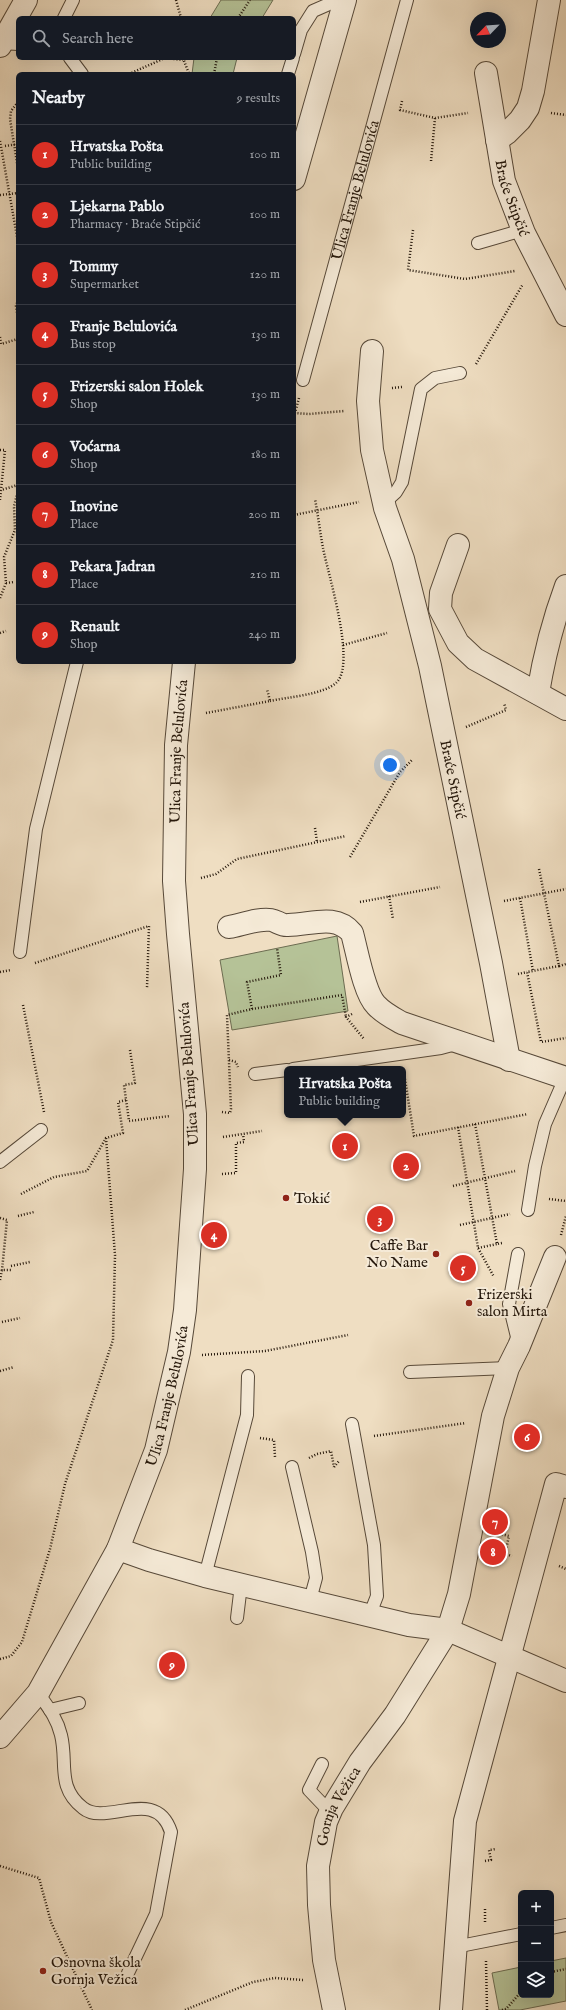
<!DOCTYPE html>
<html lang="en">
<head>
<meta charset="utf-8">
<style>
	body { margin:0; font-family:"IM FELL English",serif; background:#242831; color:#f1f3f6 }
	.controls { position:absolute; right:12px; bottom:12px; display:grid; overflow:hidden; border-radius:6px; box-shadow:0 4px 16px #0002 }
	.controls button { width:36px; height:36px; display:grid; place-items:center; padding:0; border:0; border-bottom:1px solid #363941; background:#171b24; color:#f1f3f6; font:20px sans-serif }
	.compass { position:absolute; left:470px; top:12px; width:36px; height:36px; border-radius:50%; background:#171b24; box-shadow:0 4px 16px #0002; rotate:245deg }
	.you { position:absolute; left:390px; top:765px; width:14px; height:14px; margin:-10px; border:3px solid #fff; border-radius:50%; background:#1a73e8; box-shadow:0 0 0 6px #1a73e833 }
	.badge { display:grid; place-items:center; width:26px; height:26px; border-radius:50%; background:#d93025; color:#fff; font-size:13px; font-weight:700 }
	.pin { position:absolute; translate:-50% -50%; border:2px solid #fff; box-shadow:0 1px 4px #0006 }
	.popup { position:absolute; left:284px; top:1066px; width:122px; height:52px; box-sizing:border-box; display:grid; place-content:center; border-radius:6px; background:#171b24; filter:drop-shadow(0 1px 3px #0005); font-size:13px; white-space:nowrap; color:#9ea1a6 }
	.popup b { font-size:15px; color:#f1f3f6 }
	.popup::after { content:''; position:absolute; left:50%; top:100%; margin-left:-8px; border:8px solid transparent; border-top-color:#171b24 }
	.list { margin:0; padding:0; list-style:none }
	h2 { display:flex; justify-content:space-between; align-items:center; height:52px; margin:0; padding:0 16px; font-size:17px }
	h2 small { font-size:13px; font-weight:400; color:#9ea1a6 }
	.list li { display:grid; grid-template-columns:26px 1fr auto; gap:12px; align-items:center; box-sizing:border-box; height:60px; padding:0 16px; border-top:1px solid #363941 }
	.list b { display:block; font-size:15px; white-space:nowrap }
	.list p { margin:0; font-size:13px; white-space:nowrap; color:#9ea1a6 }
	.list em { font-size:13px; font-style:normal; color:#9ea1a6 }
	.icon { flex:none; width:22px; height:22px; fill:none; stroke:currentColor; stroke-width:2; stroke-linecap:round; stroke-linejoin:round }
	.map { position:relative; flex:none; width:566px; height:2010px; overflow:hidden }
	.search { position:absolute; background:#171b24; box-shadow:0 4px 16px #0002; left:16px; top:16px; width:280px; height:44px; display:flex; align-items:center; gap:10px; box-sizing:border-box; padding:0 14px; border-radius:6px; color:#9ea1a6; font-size:15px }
	.panel { position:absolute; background:#171b24; box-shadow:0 4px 16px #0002; left:16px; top:72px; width:280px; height:592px; border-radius:6px }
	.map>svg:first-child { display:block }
	.green { fill:#b5c297; stroke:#6c6c51 }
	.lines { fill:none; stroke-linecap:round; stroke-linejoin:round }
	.lane-casing { stroke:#574939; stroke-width:14 }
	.street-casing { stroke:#574939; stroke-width:24 }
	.path { stroke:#24170b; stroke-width:2.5; stroke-dasharray:1 2; stroke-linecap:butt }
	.lane { stroke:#f5ead7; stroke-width:12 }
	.street { stroke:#f5ead7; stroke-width:22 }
	.path-bridge { stroke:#24170b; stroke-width:2.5; stroke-dasharray:1 2; stroke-linecap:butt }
	.poi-dot { fill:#8f2418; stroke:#f5ead7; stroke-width:1.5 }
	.labels { text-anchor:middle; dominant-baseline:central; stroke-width:4; stroke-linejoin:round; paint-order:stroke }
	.street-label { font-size:15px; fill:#24170b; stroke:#f5ead7 }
	.poi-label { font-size:15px; fill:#24170b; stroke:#f5ead7; text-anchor:start }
</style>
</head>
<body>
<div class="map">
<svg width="566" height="2010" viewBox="0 0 566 2010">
	<rect width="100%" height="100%" fill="#efdec2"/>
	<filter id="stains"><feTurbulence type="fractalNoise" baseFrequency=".005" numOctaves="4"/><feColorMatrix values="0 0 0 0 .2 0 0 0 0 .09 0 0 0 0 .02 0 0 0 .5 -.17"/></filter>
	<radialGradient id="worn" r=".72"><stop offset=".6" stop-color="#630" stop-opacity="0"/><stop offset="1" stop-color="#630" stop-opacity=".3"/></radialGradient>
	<g class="green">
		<path d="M221,0H273L262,18H210Z"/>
		<path d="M194,58H237L233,74H192Z"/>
		<path d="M337,936L348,1011L232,1030L220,960Z"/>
		<path d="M566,1958V2001L520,2010H499L492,1973L521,1967V1995H551V1961Z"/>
	</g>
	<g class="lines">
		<g class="lane-casing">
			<g id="lane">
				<path d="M64,18L73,0"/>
				<path d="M2,43L18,44"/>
				<path d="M294,54L301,30L313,11L338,0"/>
				<path d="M70,58L82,74"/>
				<path d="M288,74L293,58"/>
				<path d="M478,243L523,230"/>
				<path id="s1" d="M303,380L407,0"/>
				<path d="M384,503L396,492L402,482L421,389L435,378L460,373"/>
				<path d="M20,952L36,829L77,662"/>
				<path d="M293,1069L441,1048L456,1044"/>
				<path d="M255,1074L287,1070"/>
				<path d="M0,1162L41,1130"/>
				<path d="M528,1210L535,1166L545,1124L565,1078"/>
				<path d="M518,1254L509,1304L519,1345"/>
				<path d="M410,1372L508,1368"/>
				<path d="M352,1424L374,1545L377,1596L370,1614"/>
				<path d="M292,1467L312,1552L316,1578L310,1600"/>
				<path d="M205,1576L247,1415L248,1376"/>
				<path d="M237,1618L241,1585"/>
				<path d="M38,1693C48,1707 57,1718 61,1735C68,1763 56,1787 83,1808C106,1827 156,1785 171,1832L156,1914L128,1973"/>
				<path d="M50,1710L79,1703"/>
				<path d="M322,1764L309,1790L330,1812"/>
				<path d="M551,1928L566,1925"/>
				<path d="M455,1947L521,1934"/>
			</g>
		</g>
		<g class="street-casing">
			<g id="street">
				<path d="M0,46L26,0"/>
				<path id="s2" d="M486,73L504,181L524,233L566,315"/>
				<path d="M497,140L507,133L520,120L528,108L533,91L549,0"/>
				<path d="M294,179L345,0"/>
				<path id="s3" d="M372,351L368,401L372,450L385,508L403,559L430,666L491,963L509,1060"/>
				<path d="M458,545L441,593L440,609L458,643L475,659L566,709"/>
				<path d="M538,693C544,657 553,621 566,586"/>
				<path d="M229,927C241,925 258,918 271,920C277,921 282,926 288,925C311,925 335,913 352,933C357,951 364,993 376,1005C383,1013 393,1018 402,1023L566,1078"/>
				<path d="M118,1549L149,1560L205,1576L409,1625L448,1630L566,1681"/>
				<path id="s4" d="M0,1737L38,1693L118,1549L156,1450L179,1352L185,1310L195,1169V1114L178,934L174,881L176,745L184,662"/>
				<path id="s5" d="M334,2010L324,1960L319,1905L318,1866L326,1822L332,1808L360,1762L395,1715L448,1630L459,1594L493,1416L508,1368L519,1346L555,1257"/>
				<path d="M451,2010L465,1821L556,1484L566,1487"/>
			</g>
		</g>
		<g class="path">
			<path d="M176,0L181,18"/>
			<path d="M238,18L250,0"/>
			<path d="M183,58L189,74"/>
			<path d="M129,74L165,58L183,60"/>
			<path d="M214,74L217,58"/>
			<path d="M402,101L400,110L435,118L468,113"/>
			<path d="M18,102L11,111L10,119L18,169"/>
			<path d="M551,113L566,115"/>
			<path d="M0,141L18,242"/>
			<path d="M431,161L435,118"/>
			<path d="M0,195L18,193"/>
			<path d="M413,230L408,270L465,279L515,271"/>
			<path d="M18,300L16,306L18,319"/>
			<path d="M0,337L1,344L18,339"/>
			<path d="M476,364L523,284"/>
			<path d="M392,388L402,387"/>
			<path d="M299,398L295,413L309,414L344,411"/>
			<path d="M0,450H5L1,490"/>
			<path d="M0,500L1,490L18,485"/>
			<path d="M294,515L359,502"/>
			<path d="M6,583L14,582"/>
			<path d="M0,598L6,583L4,557L15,530L14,506L18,491"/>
			<path d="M0,633L6,631"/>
			<path d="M343,645L387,633"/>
			<path d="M270,701C287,697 324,695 337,682C356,662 328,574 323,548C320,532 318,515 315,499"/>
			<path d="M206,713L270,701L267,689"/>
			<path d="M466,727L506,710L504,703"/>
			<path d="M315,828L317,842"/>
			<path d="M350,857L400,772L413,759"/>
			<path d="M539,869L559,966L527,972L541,1042L566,1038"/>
			<path d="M201,878L216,874L237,859L346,836"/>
			<path d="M389,896L393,919"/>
			<path d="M520,898L533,971"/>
			<path d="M504,901L566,889"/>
			<path d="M360,902L440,887"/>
			<path d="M35,963L149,926L147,988"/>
			<path d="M559,966L566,964"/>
			<path d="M0,972L11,970"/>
			<path d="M518,974L527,972"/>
			<path d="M23,1005L44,1112"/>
			<path d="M252,1009L342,995L346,1017"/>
			<path d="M352,1014L346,1017L364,1039"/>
			<path d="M130,1050L135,1083L124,1085L129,1121L170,1116"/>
			<path d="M229,1060L236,1062L238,1067"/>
			<path d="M404,1073L414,1136L528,1114"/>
			<path d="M222,1112L230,1113L231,1109L227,1015L252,1009L247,982L281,975L277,948"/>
			<path d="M475,1124L497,1244L502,1243"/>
			<path d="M458,1127L478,1248L494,1277"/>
			<path d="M223,1137L262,1131"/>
			<path d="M222,1174L236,1173V1143L244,1142L243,1134"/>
			<path d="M453,1186L515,1171"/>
			<path d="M21,1194L54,1177L87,1171L106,1138L123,1133L118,1102L126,1100"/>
			<path d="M549,1199L566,1201"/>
			<path d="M18,1216L34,1212"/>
			<path d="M0,1218L7,1220L2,1270"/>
			<path d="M460,1225L510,1214"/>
			<path d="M561,1235L566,1216"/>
			<path d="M478,1248L497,1244"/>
			<path d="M11,1266L30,1262"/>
			<path d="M0,1280L2,1270H11"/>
			<path d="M2,1322L20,1318"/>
			<path d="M202,1355L265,1351L348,1335"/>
			<path d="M0,1371L14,1367"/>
			<path d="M374,1436L466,1423"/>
			<path d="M260,1438L274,1440L275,1457"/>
			<path d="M309,1458L317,1454L331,1451L334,1467"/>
			<path d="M334,1467L339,1461"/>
			<path d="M496,1533L509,1536L505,1554L512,1556"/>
			<path d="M559,1566L566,1569"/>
			<path d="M0,1659L11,1656L22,1642L50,1549L65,1484L113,1340L115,1255L106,1138"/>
			<path d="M485,1861L491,1860L489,1850L496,1849"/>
			<path d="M0,1866L39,1878L51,1922L92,2010"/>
			<path d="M485,1909V1922"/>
			<path d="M486,1961L487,2010"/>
			<path d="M551,1972L566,1969"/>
			<path d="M185,2010L253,1982L275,1978L303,1980"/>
			<path d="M502,2010L506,2009L521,1992"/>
		</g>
		<use href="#lane" class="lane"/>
		<use href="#street" class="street"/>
		<path class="path-bridge" d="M5,146L18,144"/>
	</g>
	<g class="poi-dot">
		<circle cx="286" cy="1198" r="4"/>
		<circle cx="436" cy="1254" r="4"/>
		<circle cx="469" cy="1303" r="4"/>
		<circle cx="43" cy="1971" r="4"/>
	</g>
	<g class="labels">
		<g class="street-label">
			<text stroke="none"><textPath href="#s1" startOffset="197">Ulica Franje Belulovića</textPath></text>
			<text stroke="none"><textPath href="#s2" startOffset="128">Braće Stipčić</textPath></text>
			<text stroke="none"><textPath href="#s4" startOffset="1032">Ulica Franje Belulovića</textPath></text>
			<text stroke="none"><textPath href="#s3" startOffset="439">Braće Stipčić</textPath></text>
			<text transform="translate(189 1074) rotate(-94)">Ulica Franje Belulovića</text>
			<text stroke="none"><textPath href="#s4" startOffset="384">Ulica Franje Belulovića</textPath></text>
			<text stroke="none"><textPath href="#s5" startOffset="209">Gornja Vežica</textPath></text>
		</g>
		<g class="poi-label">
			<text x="294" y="1198">Tokić</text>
			<text x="428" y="1245" text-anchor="end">Caffe Bar<tspan x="428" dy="17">No Name</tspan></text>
			<text x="477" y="1294">Frizerski<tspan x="477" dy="17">salon Mirta</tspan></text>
			<text x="51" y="1962">Osnovna škola<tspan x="51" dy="17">Gornja Vežica</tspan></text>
		</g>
	</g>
	<rect width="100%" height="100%" filter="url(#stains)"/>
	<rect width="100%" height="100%" fill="url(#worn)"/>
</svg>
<div class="controls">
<button>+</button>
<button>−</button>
<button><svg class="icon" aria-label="layers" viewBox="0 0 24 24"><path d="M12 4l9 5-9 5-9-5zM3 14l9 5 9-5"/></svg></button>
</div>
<svg class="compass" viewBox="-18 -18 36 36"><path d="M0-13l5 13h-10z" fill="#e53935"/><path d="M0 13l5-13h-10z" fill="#9ea1a6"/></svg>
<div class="you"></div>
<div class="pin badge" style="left:345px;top:1146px">1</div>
<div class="popup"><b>Hrvatska Pošta</b>Public building</div>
<div class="pin badge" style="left:406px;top:1166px">2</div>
<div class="pin badge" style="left:380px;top:1219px">3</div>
<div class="pin badge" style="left:214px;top:1235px">4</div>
<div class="pin badge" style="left:463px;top:1268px">5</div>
<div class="pin badge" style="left:527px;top:1437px">6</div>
<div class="pin badge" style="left:495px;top:1522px">7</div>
<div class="pin badge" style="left:493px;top:1552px">8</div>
<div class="pin badge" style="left:172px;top:1665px">9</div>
<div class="search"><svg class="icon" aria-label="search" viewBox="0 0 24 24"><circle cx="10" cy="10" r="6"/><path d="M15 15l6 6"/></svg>Search here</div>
<section class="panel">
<h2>Nearby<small>9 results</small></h2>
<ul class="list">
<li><span class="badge">1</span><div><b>Hrvatska Pošta</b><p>Public building</p></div><em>100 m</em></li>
<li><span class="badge">2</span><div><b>Ljekarna Pablo</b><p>Pharmacy · Braće Stipčić</p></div><em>100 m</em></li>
<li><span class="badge">3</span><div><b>Tommy</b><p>Supermarket</p></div><em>120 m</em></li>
<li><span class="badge">4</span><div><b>Franje Belulovića</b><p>Bus stop</p></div><em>130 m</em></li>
<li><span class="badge">5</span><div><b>Frizerski salon Holek</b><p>Shop</p></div><em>130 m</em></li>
<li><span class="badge">6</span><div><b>Voćarna</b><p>Shop</p></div><em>180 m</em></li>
<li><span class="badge">7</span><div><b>Inovine</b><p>Place</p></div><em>200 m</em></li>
<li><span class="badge">8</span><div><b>Pekara Jadran</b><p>Place</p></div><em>210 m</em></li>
<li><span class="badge">9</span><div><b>Renault</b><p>Shop</p></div><em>240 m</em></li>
</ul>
</section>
</div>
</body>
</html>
